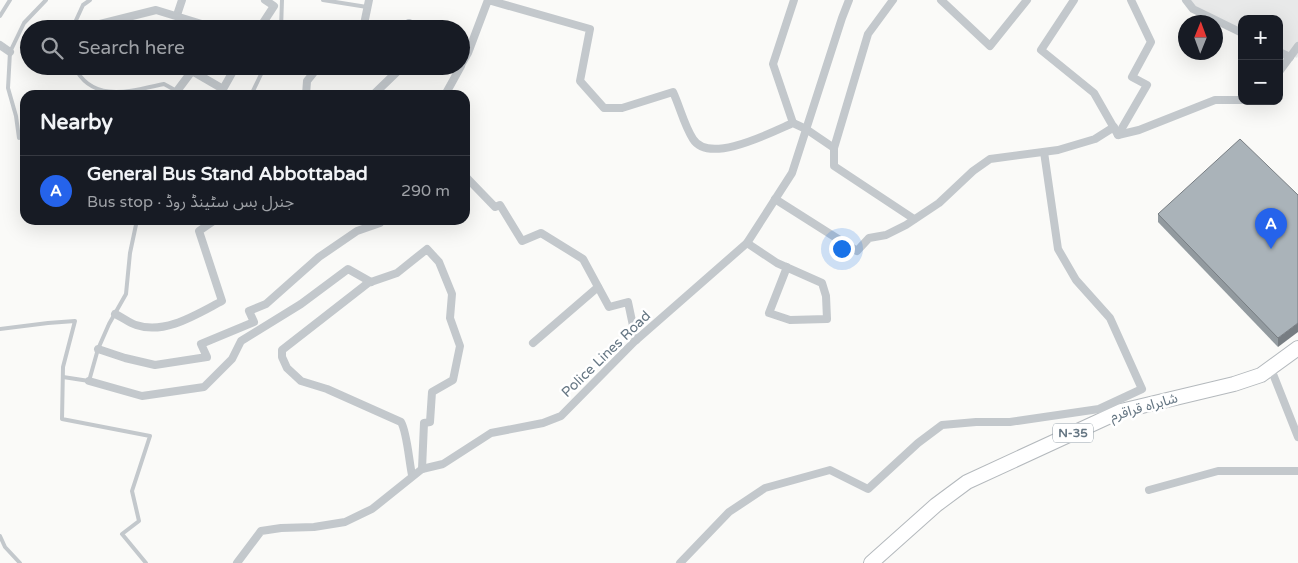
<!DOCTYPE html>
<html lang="en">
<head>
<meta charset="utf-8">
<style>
	body { margin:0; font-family:"Varela Round","Noto Sans Arabic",sans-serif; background:#20242c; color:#f1f3f6 }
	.controls { position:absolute; right:15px; top:15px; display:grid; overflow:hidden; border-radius:10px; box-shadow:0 5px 20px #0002 }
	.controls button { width:45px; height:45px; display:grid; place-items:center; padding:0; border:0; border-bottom:1px solid #363941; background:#171b24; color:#f1f3f6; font:25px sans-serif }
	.compass { position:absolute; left:1178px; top:15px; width:45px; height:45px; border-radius:50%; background:#171b24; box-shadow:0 5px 20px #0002; rotate:1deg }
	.you { position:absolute; left:841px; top:248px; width:18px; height:18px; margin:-12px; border:4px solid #fff; border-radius:50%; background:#1a73e8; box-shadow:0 0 0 8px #1a73e833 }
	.badge { display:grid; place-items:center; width:32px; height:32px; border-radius:50%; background:#2563eb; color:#fff; font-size:16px; font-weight:700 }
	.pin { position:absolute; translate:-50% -41px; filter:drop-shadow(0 1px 2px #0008) }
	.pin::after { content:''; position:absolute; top:26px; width:18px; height:15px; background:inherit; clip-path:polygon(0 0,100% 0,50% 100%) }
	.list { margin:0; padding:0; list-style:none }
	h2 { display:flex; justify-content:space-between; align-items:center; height:65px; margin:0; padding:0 20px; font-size:21px }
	h2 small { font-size:16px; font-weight:400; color:#9ea1a6 }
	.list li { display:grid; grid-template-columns:32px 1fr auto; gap:15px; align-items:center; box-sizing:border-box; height:70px; padding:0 20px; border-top:1px solid #363941 }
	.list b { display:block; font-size:19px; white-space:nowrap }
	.list p { margin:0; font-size:16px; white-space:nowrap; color:#9ea1a6 }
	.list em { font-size:16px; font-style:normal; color:#9ea1a6 }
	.icon { flex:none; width:28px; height:28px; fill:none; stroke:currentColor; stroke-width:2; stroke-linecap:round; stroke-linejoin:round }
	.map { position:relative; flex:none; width:1298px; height:563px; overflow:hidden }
	.search { position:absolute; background:#171b24; box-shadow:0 5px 20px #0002; left:20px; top:20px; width:450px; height:55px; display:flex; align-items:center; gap:12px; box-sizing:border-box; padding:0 18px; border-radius:28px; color:#9ea1a6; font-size:19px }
	.panel { position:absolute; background:#171b24; box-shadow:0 5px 20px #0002; left:20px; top:90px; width:450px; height:135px; border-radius:15px }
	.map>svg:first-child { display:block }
	.built { fill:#e8e9e9 }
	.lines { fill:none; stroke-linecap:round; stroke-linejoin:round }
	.trunk-casing { stroke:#b4b9bd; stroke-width:16 }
	.service { stroke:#c3c8cc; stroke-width:4 }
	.minor { stroke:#c3c8cc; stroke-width:8 }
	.trunk { stroke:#fff; stroke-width:14 }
	.wall { fill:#929a9f }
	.shaded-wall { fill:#777d82 }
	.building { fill:#aab3b9; stroke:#777d82 }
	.labels { text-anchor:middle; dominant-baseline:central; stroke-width:5; stroke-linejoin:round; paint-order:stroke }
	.shield { fill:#fff; stroke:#939fa8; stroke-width:1 }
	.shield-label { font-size:12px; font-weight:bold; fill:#657683 }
	.street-label { font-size:14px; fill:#657683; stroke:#fff }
</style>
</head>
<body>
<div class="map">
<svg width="1298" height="563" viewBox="0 0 1298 563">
	<rect width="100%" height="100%" fill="#fafaf8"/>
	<path class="built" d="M1182,0H1298V56L1297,58L1279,50V19H1242V34L1199,16Z"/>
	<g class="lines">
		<g class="trunk-casing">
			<path id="trunk" d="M871,563L936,505L967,482L1121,411L1234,384L1261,375L1298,348"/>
		</g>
		<g class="service">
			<path d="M323,0L367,7"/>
			<path d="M0,16L10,0"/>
			<path d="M72,29L83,5L90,0"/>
			<path d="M281,29L282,0"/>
			<path d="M74,66C92,104 131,91 164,84L184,95"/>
			<path d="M251,95L265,66"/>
			<path d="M19,138L16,116L8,88L10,52L24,23L46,0"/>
			<path d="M0,329L48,323L75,321L63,367L62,419L150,436L132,491L139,521L122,534L146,563"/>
			<path d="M63,377L89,381L98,349L109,324L126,294L130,253L137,220"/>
			<path d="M0,536L5,547L20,563"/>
		</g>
		<g class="minor">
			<path d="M941,0L990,46L1027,0"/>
			<path d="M1074,0L1041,50L1094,93L1118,135L1139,130L1215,100H1242"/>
			<path d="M1186,0L1193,9L1242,33"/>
			<path d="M177,15L182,0"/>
			<path d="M80,29L156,10L218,29"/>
			<path d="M259,29L274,6L265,0"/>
			<path d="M363,29L369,0"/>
			<path d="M409,29V23"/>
			<path d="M0,45L10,52"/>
			<path d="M1279,52L1290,57"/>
			<path d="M461,65L468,53L488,0L590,29L580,81L604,108H622L673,92C680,107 684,125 693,139C709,165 772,132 793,123L806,129L834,148V166L914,219"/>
			<path d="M1279,72L1298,46"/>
			<path d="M174,95L192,71L223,89L236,66"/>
			<path d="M306,95L307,81L319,66"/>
			<path d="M373,95L403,66"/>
			<path d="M445,95L461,66"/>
			<path d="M793,123L773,64L794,0"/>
			<path d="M1118,135L1147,85L1132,77L1151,42L1131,0"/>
			<path d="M834,148L868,34L893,0"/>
			<path d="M465,176L495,207L500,205L522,241L541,233L583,259L609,307L628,302L636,340"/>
			<path d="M775,199L857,251L869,238L886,235L906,225L939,203L973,171L990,159L1058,150L1095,139L1114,127"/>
			<path d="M747,243L777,263L822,283L826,296L827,319L790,320L769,313L787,267"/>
			<path d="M115,314C122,317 129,323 136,325C165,335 197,314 222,301L199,231L215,220"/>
			<path d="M533,343L598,287"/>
			<path d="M98,349L125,358L155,365L207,357L201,344L254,322L249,311L266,304L319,257L357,231L380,223L382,220"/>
			<path d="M1271,369L1298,437"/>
			<path d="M89,381L142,396L204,387L232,359L241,341L301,304L348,269L371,282"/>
			<path d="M412,475C409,461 407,432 401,422L327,389L301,381L287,368L282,357V350L368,283L397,273L427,249L439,262L452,294L450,318L460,346L453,380L432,392L430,422L424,423L422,469"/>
			<path d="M1149,490L1218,471H1298"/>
			<path d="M237,563L261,531L281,528L314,527L345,522L372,509L422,469L443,464L491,433L543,423L561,416L634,342L747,243L792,173L842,18L849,0"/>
			<path d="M680,563L729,512L765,488L830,470L868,489L918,443L942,425L976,422H1010L1099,409L1142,389L1110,318L1076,280L1058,249L1044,152"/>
		</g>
		<use href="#trunk" class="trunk"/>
	</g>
	<path class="wall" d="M1298,195L1278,347L1158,222V214Z"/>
	<path class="shaded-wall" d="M1298,323V332L1278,347V338Z"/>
	<path class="building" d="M1240,139L1298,195V323L1278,338L1158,214Z"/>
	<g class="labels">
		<rect class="shield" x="1053" y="423.5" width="40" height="19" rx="4"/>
		<g class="shield-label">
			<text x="1073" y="433">N-35</text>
		</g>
		<g class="street-label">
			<text transform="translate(606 354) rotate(-44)">Police Lines Road</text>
			<text transform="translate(1144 407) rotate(-16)">شاہراہ قراقرم</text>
		</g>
	</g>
</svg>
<div class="controls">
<button>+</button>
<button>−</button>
</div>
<svg class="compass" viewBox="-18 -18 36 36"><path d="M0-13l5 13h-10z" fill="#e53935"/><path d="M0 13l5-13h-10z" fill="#9ea1a6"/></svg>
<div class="you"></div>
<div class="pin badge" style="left:1271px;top:249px">A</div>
<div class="search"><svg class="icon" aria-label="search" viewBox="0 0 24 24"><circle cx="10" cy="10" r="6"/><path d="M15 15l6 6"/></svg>Search here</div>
<section class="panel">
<h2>Nearby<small></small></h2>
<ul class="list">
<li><span class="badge">A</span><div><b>General Bus Stand Abbottabad</b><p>Bus stop · جنرل بس سٹینڈ روڈ</p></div><em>290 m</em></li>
</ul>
</section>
</div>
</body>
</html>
